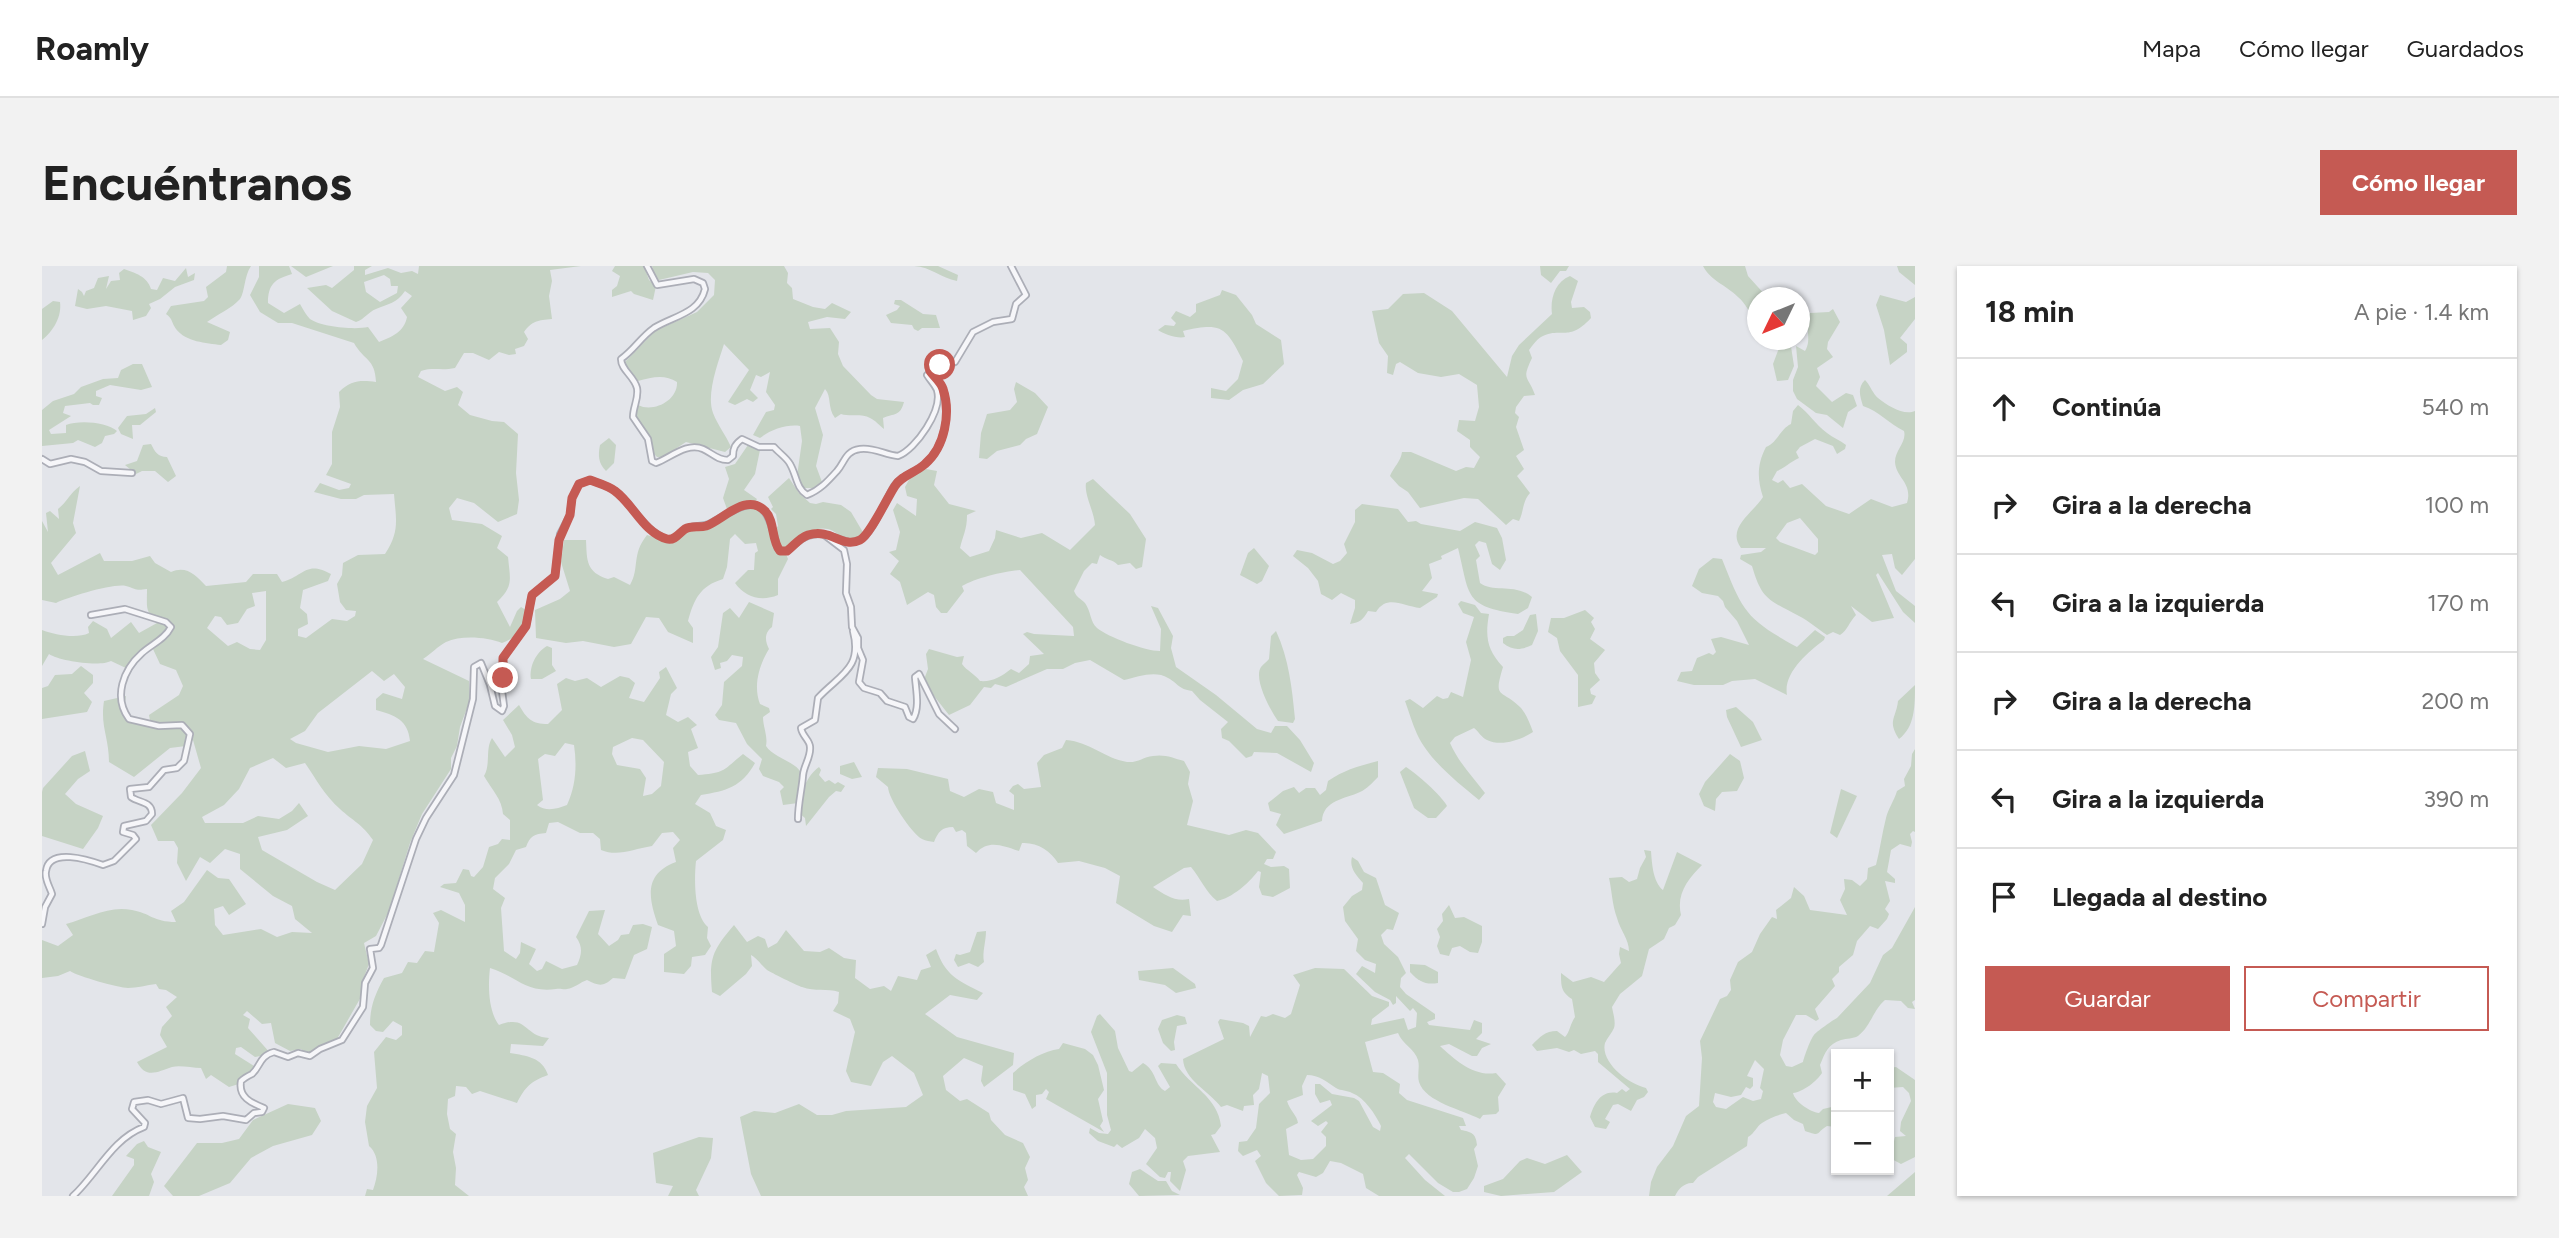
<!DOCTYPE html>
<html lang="es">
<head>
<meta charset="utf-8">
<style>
	body { margin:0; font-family:Figtree,sans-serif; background:#f2f2f2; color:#222 }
	.controls { position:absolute; right:21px; bottom:21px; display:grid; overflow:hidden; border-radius:0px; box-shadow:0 2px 5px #0004 }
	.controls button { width:63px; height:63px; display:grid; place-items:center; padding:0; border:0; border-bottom:2px solid #e0e0e0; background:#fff; color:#222; font:35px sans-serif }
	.compass { position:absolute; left:1705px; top:21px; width:63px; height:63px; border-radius:50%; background:#fff; box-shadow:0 2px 5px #0004; rotate:227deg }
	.stop { position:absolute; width:21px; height:21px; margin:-16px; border:5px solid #c55a53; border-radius:50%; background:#fff }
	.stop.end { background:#c55a53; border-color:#fff; box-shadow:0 2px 7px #0008 }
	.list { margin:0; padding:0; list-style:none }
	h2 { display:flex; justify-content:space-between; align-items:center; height:91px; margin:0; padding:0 28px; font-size:30px }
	h2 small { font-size:23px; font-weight:400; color:#767676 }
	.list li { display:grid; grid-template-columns:46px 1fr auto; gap:21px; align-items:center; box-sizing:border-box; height:98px; padding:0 28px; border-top:2px solid #e0e0e0 }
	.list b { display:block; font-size:26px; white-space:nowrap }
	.list em { font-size:23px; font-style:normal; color:#767676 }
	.actions { display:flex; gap:14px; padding:21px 28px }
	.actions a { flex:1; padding:16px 0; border:2px solid #c55a53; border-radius:0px; text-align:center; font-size:24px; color:#c55a53 }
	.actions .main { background:#c55a53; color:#fff }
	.icon { flex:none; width:38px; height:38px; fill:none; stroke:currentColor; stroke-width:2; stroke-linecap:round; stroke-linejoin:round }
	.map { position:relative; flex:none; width:1873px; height:930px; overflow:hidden; border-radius:0px }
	header { display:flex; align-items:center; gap:42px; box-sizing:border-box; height:98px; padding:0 35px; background:#fff; border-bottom:2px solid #e0e0e0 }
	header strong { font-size:33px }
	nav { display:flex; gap:38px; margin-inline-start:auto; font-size:24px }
	.intro { display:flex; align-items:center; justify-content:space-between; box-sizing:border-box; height:168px; padding:0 42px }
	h1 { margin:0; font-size:49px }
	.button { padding:18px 32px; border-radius:0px; background:#c55a53; color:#fff; font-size:24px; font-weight:700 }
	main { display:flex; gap:42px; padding:0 42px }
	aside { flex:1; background:#fff; border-radius:0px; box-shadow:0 2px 5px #0004 }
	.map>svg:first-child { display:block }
	.green { fill:#c6d3c5; fill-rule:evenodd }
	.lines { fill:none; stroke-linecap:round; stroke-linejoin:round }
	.street-casing { stroke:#acaeb7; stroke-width:8 }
	.street { stroke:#f6f6f9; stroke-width:4.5 }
	.route { stroke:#c55a53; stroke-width:9 }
</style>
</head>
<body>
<header>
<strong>Roamly</strong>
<nav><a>Mapa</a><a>Cómo llegar</a><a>Guardados</a></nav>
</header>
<div class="intro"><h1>Encuéntranos</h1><a class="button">Cómo llegar</a></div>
<main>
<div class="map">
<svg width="1873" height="930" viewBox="0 0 1873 930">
	<rect width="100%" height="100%" fill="#e3e5ea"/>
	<g class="green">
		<path d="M185,0H209C202,10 203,26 198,33C189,43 176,48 165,56L188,66L186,74L179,79C164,77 144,76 134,63C129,56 131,53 124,48L129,40L162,35L166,31L164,21L184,6Z"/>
		<path d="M217,0H247L250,8C233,13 226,18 226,37L242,47L258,38C261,43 264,49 268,53C279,61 313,64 326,61L337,76C350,71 362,66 365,51L359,42L370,30L363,25C355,37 346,38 334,43C326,46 323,53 314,56L290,45L265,22L284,19L290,22L312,4V0H330L323,4V9L346,2L359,7L370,5L376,8L377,0H539L508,4L510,15L507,30L510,53C496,54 490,55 482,66L486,73L482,80L473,83L474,88L467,89L457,86L447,94L431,87H422L413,102C400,105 391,101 379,105L376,111L403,125L415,121L421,126L416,139L428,149L450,155L462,156L476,168L474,207L477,234L475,248L456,256L432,237L415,232L407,242L410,254L440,258L460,270L455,282L466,291C468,313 472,320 455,336L468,361L475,345L479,341L484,344C483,360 475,372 460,377C445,371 419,369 404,376C396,380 389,388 381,393L427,415L428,434L418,461L415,480L409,492V503L380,548L368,577L347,645L334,670L322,677L327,698L319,719V731L295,773L278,780L266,788L259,783L248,785L233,777L229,757L220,758L205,745L201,749L208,753L206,762L229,788L213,791L199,781L194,782L193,788L215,802V807L200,817L187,821L169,809L164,813L159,802C150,802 138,799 130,801C115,806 104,813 95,796L125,781L118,769L120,761L130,750L124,741L135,731L124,724L117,723L114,718C105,719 95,722 86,722C77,722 35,710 28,705L16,710L0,712V674L16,680L31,669L24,658C46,652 67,639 90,644C108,647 111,656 134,656L129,645L142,636L165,604L176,612L187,613L204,638L187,649L181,640L172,643L173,659L181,669L219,663L235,671L250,666L270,667L253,653L250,640L231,630L198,603V588L183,583L168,597L158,591L144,615L135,597L136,582L132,575H116L109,559L140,527L159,502L151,474L144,480L128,482L92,511L67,496C67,471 58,460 62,435L84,430L81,450L86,455L109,460L107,449L137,429L141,420L134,404L118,398L111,383L104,381L86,403L69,395C58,401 17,395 7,388L0,400V364C13,369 35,373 47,367L46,361L51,355L65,363L69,372L89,356L97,367L115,357L124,358C102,347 105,346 105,323C93,325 95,323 84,320C71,317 27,331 14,337L0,334V255L6,266L4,247L8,245L17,253L16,243C25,236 28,227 38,220L31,257L34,267L9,297L16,309L58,287L62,295H90L108,290L113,297L129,306C144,299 154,309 164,320L204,316L211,308H235L240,316C262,310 264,294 289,308L286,315L261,324L258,342L265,348L266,358L256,363V370L264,372L290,353L305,355L313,350L314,345L304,344L298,336L295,318L300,309L301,297L316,289L343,288C358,265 354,254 352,228L322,229L314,233H299L272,226L278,217L297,224L307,222L309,218L284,209L290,198V166L298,141L297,126C309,114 319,114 334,116C333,92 322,95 312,77L250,57H236L218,46L208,29L217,11ZM342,9L348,13L349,20H356L355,27L338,36L324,26L322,16ZM224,325V374L218,384L208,383L195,376L186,380L165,362L173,350L179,351L185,359L196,357L205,343L213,340L210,327ZM330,405L342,415L352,408L363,421L360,433L341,427L334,433V444C353,449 366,454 368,475L344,483L317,480L286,486L254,477L248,473L263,465L276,447ZM231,492L244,502L263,497C274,513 283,530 298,543C311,555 320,558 331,574L320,598L293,624L275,616L220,584L216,571L245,564L266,550L257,537L250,545L237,553L216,550L201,557H163L160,551L182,539L197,523L208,502Z"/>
		<path d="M249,0H291L264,11Z"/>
		<path d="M573,0H602L607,14L614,20L611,34L592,28L589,25L570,31V24L575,20L578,10L570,5Z"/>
		<path d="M610,0H742L746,7L745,17L750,22L751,33L771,41L783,43L790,37L809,46L803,53L785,51L766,56L768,63L788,62L797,76L796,88L801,100L829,129L835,133L862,136C858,151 852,147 841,152L842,163C838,160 833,154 828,152C820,147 808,151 799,148L793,152C785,141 790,131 783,123L773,142L781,169L774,200L780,216L773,222H759L755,210L760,175L758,160C745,158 728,164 718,172L711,169L724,146L732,144L733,139L724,126L728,106L719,111L714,109L708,124L716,132L711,136L705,133L693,139L686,136L707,104L682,78C676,97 664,128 671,147C676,160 684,169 689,181L683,186L644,176L621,191H615L611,187L609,175L593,149L596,139C611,147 636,135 635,116C623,108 610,111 596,115L582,97L613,65L655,46L672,29L673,14L666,7L651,6L617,14L613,12Z"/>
		<path d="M872,0H896L916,9L915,15C899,12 889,1 872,0Z"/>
		<path d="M1498,0H1527L1524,5H1518L1509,17L1499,9Z"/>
		<path d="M1661,0H1703L1706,10L1725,31L1716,32L1715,53C1706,47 1704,37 1696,31C1684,19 1669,15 1661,0Z"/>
		<path d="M1855,0H1873V19L1857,6Z"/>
		<path d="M144,2L146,11L153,7L152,14L133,21L118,33L107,38L109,42L104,50L91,54L90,45L64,40L45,43L33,40L36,23L40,26L42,30L44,25L52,22L56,12L67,10L64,23L69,15L78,14L77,7L82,3C93,7 105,10 109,23L115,24L121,12L133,15Z"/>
		<path d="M1528,10L1536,15L1529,36L1530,42L1542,41L1548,46L1549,52C1526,77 1519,60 1499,71C1494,74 1490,80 1487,84L1490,92C1479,115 1486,109 1493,129L1482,130L1474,141L1473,147L1477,151L1474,161L1482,184L1474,190L1482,203L1475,210L1488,227C1480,236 1482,245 1477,255L1471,253L1464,259L1436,233L1422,232L1378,242L1366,226L1357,220L1348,210C1351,202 1359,195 1360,186H1369L1414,205L1424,201L1432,202L1438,191L1428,181V174L1415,165L1417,154L1433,155L1437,141L1435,119L1417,108L1399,111L1376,107L1358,96L1354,98L1351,109L1345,107L1346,90L1337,77L1330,45L1346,43L1361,28L1382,27L1410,45L1465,111L1470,90L1477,79L1510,48C1508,33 1513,16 1528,10Z"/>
		<path d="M1180,24L1194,29L1210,49L1214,58L1239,74L1242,98L1221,118L1201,124L1187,134L1169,132V122L1184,125L1196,113L1201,95C1184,61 1180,56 1141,65L1143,71C1136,73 1121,68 1116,64L1123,59L1132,60L1134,57L1129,52L1134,45L1148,51L1154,46V38L1178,29Z"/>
		<path d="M1838,29L1864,36L1873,31V53L1858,72L1865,78V86L1848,99L1842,64L1834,39Z"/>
		<path d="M853,34H859L881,48L894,49L898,62H880L876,65L872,63L870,59L849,57L844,49L855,44L858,40L852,38Z"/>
		<path d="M11,35L18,36C20,51 11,65 0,74V43Z"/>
		<path d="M1791,43L1798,56L1786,76L1785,83L1791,91L1775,102L1778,111L1774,120L1790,136L1804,127L1811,129L1815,140L1806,146L1801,162L1785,149L1774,147L1755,133L1751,125V114L1756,101L1754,80L1763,85C1771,73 1761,58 1768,47L1787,46Z"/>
		<path d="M1740,74H1748L1752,100L1746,114L1735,115L1731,98Z"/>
		<path d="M91,98H100L110,121L99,124L68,119L54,125V130L60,132L57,139H51L48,137L23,140L21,147L29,150L7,164L9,168L24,167V159C37,154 65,156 75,165L72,168L63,170L60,177L53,181L36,174L31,177L0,180V144L11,135L32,128L39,121L61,113L76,112L79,104Z"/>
		<path d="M1823,114C1828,119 1831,128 1836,132C1846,140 1862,150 1873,145V293L1860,309L1853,302L1850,288L1840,289L1854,325L1873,340V357L1861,346L1836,307L1834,309L1852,352L1830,356L1809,340L1814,349C1807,356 1806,364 1798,369L1791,366L1785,369C1776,363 1767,355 1757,350C1728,334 1720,335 1710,300L1698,293L1699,289L1719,286L1724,282H1699C1684,262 1711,247 1721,231C1715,213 1715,198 1724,181C1735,177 1738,163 1749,158L1751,145L1756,139C1767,147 1773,158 1785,167C1791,172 1798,174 1804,179L1803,183L1795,188L1791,180L1773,173L1758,181L1754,186L1757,192C1748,196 1743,202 1735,205L1730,214L1736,217L1741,214L1748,222L1760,218L1784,240L1807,248L1829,233L1850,241L1865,237C1871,217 1854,212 1853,196C1853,184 1865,176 1862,165C1847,158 1837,145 1821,140C1818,130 1815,122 1823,114ZM1758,252L1776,273V286L1773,289L1738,276L1734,272L1745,257Z"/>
		<path d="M974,116L993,127L1006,141L995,168L984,173L978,179L955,185L945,193L937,192L939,167L945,148L968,144L975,136L972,123Z"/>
		<path d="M113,142L114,146L98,159H90L91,173L79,168L76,162L85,150L104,148Z"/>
		<path d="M567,172L574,179L572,197L564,205C556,197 556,189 558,179Z"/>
		<path d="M109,178C113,186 116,191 125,191L134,210L126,216L113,205H100L94,208L83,199L95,195L101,179Z"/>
		<path d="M706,179L718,184L713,208L702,224L715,233L713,236L685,243L681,232L687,213L683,201L693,198Z"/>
		<path d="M884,203L895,205L892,219L907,238L934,245L925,249C925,264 921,269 918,282L928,291L947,285L953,272L954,264L979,272L1000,267L1028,284L1053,259C1052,245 1042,229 1044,217L1051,213L1088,248L1104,273L1100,301L1094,303L1088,297L1076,299C1070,293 1064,294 1058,289L1055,298L1050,297L1042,305L1032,325C1035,332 1038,332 1043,337C1049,345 1048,356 1055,362C1066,371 1103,385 1118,385L1119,363L1109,340L1116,342L1131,370L1129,382L1134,401L1174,429L1215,463L1229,467L1233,460H1245L1258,474L1272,497L1269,506L1235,487L1212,486L1210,490L1204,492L1187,475L1180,472L1179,463L1186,456L1158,434L1150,425C1136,423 1137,418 1126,412C1113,404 1096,411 1082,414L1048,394L1033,397L1021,403H1005L964,421L953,418L949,422L942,421L928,439L907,449L881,416L886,403L884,388L887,383L915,391L922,390L920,398C925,405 933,408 938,415C950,416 959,411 969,403L977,407L987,398L988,390L1002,388L981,368L985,366L992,368L1032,370L1031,361L978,304C963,305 933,312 920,320L922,325L905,347H899L894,341L892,329L886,326L865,339L858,316L848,308L857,295L847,286L854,284L858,266L851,244L855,237L874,250L875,233L865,230L863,221L869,210Z"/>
		<path d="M747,212L757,227L768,237L774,238L781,236L799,239L809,246L822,268L812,275H805C800,272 795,267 791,265C773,256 757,274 744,283H738L732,265L736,260L734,248L729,243L731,241L726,231Z"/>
		<path d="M1320,238L1356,243L1366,256L1374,255L1379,258L1418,265L1433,256L1455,262L1460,272L1464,294L1458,304L1450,298L1444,277L1437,275L1433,279L1438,290L1434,294L1438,317C1452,327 1473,317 1490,331L1486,342L1476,348C1422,340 1428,331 1416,282L1399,290L1400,293L1387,298L1390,312L1380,325L1396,328L1395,331L1378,342C1361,340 1345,328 1334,346L1326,345C1321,354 1318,356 1308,358L1313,342V334L1299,327L1290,334L1279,328L1276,315L1266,302L1251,290L1255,284L1270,287L1291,298L1298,295L1305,287L1302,278L1313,256V244Z"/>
		<path d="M707,242C734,244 724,274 741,289L744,288L746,293L736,313V329C719,336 703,331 693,317L706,304H712L713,287L716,285L714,277L703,278L693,268L688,273L685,301L681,313C658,320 652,333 646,355L651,362V377L626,366L617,352L604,351L589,378L572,381L541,375L524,377L494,372L493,344L518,333L528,325L519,296L522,274H544C545,295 544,306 566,313L572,311L588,319C598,302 589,289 605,269L625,275L650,262H663L688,248Z"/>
		<path d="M1212,282L1227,300L1220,315L1215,318L1198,309L1206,287Z"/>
		<path d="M1671,292L1680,293C1701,346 1704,353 1755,381L1773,364L1783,371L1782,374C1766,386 1741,407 1745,429L1713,413L1690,415L1681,419H1652L1635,415L1639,406L1650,405L1655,392L1667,387L1671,389L1674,386L1669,373L1679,371L1707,379L1695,355L1683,341L1681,335L1676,330L1660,327L1650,320L1657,303Z"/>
		<path d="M1419,335L1433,339L1439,347L1447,348C1443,371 1445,384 1461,401C1451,434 1459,422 1478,441C1484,447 1488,458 1491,466C1479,474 1459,481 1445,474C1440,472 1436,465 1432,462L1413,471L1408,477C1417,497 1430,510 1443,527L1437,534C1415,516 1387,494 1375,468C1370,457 1367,446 1363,435L1368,433L1381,442L1395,430L1401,433L1406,432L1409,426L1421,431L1429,394L1424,376L1432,351L1421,347L1416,338Z"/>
		<path d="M707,336L732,347L730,361C722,367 723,375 727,383C717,399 711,420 718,438L727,442L728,446L721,451C721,461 726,470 724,480C733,494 761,496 761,514C761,521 758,530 756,537L741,539L738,525L742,521L737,516L721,510L717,503L720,493L705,478L694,457L677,454L673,449L680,439L682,416L700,400L701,391L690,389L685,395L678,397L679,402L673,404L669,391L676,381L681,347L688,342L697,352Z"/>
		<path d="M1543,344L1552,352L1549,356L1553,363L1548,373L1563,384L1552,397L1553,407L1558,414L1548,423L1549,428L1554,430L1550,438L1536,441V409L1518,385L1515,372L1506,366L1509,352H1522Z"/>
		<path d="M1494,348L1496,365L1490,379C1479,384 1471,385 1461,377V372L1465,370H1472L1481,364L1488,349Z"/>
		<path d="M1234,365C1247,393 1250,422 1253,453L1251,457L1236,455C1229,445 1211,413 1219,401C1221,398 1225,396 1227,393L1229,370Z"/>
		<path d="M505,380L510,382V399L514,405L500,413H489C487,401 494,386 505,380Z"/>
		<path d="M39,400L51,409V417L42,427L50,436L45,446L0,453V422L6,420L13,409L30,408Z"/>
		<path d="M624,401L635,422L629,428L624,449L636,456L646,451L655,459L649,463L656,482L646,486L648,500L656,509C684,507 681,504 701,488L713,497C700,521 684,525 659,529L653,538L668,547L674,560L684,564L681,574L654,595C652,614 652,649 666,661L665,672L669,680L663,689L650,691L649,700L642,708L622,706V688L634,680L632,665L616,659C606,631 602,608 634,596L631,582L638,574L631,566L620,567L610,580C591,583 576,591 559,584L558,573L551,567H538L516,556L507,557L504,567C492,568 488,570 484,581L474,584L467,598L453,612L451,623L463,632L459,642L462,685L474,693L478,687L479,676L494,683L487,698L495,705L500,703L504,695L520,703L535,699C540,688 541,681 534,671L547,645L563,644L556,668L567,680L576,674L579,669L587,668L591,659L601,658L610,661L605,683L592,689L583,713L571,712C561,721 557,720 545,714C539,716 532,722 525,723C522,724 518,722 514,723C483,727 476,711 448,702C446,719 446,745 457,759C486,748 481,770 507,772L501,780L469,778L468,787C485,790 500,791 506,809C489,815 483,821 475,837L438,825L430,828L424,821L414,820L413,830L406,833L405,848L408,863L414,868L411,886L414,902L413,919L427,930H323L325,923L331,924C336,911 339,890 327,880L323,856L325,840L335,822L332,786L344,771L354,774L360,769V760L351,755L341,766L334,765L328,759C328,741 333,728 342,712L360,707L366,696L375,697L383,685L392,686L397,657L391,647L399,644L423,656V639L417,627L398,621L402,618L414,617L421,603L427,604L429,610L432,611L441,601L447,581L456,578L460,573L468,574V554L461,548C460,533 450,524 442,510C449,498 443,483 450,472L463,491L473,481L470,469L461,454L477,439C485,453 490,458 506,458L520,444L515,418L524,412L533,415L545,412L559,421L578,410L587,412L593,417L587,432L602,436L618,412L617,406ZM590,472L601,474L622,496L619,520L610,528L601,530L604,512L598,503L575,499L570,488L571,481ZM523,477L532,479C535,499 534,520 525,539C515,543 504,546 495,539L501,534L496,493L503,488L513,490Z"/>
		<path d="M1873,419C1873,440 1873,461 1857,473C1845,454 1854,453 1856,435Z"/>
		<path d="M1694,441L1711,456L1720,474L1699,481L1685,451L1684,444Z"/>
		<path d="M1024,474C1048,476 1062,492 1085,496C1096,497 1101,491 1111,490C1123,488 1131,492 1142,495L1148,506L1146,518L1151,535L1145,559L1187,569L1204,564L1216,567L1234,586L1231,593H1225L1222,598L1229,601L1242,600L1247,603L1248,622L1231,631L1220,629L1217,621L1219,606L1216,605C1207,617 1190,632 1175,635C1163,625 1159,613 1149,601L1142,602L1111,621C1123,629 1133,636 1147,633L1149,650L1141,649L1130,666L1112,660L1074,637L1078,610L1063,602L1037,595L1016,597C1009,585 995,576 980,577L977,585C961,580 947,573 934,587L925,580L924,567L920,564L914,566L911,561C900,561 896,566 892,576C888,575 884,575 880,573C870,568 846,532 846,521L834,511L836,502L865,503L906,513L908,525L922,531L937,523L951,526L954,537L972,544V529L967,525L971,520L976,518L982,523L999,521L995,497L1002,489L1020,482Z"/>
		<path d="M1873,483V566L1871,565L1868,568L1870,576L1869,581L1858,578L1849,584L1845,606L1853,613V617L1843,615L1848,635L1843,643L1847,648L1845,653L1836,663L1828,660L1815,675L1811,689L1797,701V706L1790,713L1793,720L1773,743L1777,753L1774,755L1764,749H1754L1741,774L1738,789L1744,800L1750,801L1761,796C1762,791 1769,772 1772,769C1774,766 1791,754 1795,752L1828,717L1841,689L1850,682L1873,641V734L1870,736L1873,743L1866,742L1859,735L1843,734C1831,744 1829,760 1816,770C1811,773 1805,772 1799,774C1786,778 1783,787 1778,799L1780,807C1775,815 1761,826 1751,827C1753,836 1768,846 1777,847L1781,843L1794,840V861L1785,860C1773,867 1780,871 1763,865L1761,858L1752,854L1744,847C1736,849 1727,852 1720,857C1714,861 1713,867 1706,871L1705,880L1656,911L1651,917C1643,916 1636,923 1633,930H1607L1609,916L1615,901L1631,880L1644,850L1657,840L1660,792L1658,775L1678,733L1685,730L1689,724L1688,714L1696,696L1710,686L1718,668L1730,651L1735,653L1734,644L1749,632L1752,621L1762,630L1768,644L1805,649L1798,634L1803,623L1802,613L1810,614L1818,620L1825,613L1826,602L1834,599C1838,583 1840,568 1844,552C1846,543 1852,535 1855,525L1863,520L1862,513L1869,500L1870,488ZM1713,794L1722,803L1718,822L1721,825L1719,833L1711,835L1701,831L1684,843L1674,841L1671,836L1673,827L1689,831L1699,829L1704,821L1708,823L1711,820V812L1705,810Z"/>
		<path d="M43,485L48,505L36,513L23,528L34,538L61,550L56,562L41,583L0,570V526L1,522L30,490Z"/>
		<path d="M1688,488L1698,495L1702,512L1695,525L1680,526L1674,533L1673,545L1662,540L1657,528L1663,516Z"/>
		<path d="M1336,495V511C1331,516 1325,523 1318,526C1303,533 1281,534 1280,555L1242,568L1234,559L1239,548L1228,545L1226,537L1241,525L1252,521L1257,527L1264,522H1273L1278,529L1284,524L1286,515C1302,504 1317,500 1336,495Z"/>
		<path d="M812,496L820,511L810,513L798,508V500Z"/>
		<path d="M777,501L779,504L777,509L783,516L787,514L793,518L796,516L803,520L799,526L794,525L787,531L764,560L763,552L757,547C758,530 763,511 777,501Z"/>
		<path d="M1364,501C1375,508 1399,529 1405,540L1394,552H1386L1372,542L1358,506Z"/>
		<path d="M1799,523L1815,530L1795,572L1788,567Z"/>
		<path d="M1602,584L1609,585C1610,598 1611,616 1621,624L1635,586L1660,599C1646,613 1634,628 1639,649L1633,659L1627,662L1622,673L1607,683L1600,710L1578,728L1570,741C1571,747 1574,756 1572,762C1570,767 1565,772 1563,777C1558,796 1586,818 1604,822L1606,826L1602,831L1595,834L1589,845L1576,838L1571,839L1563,853L1568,856L1564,863L1553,861L1548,851C1552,838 1559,824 1575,827L1580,823L1584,826L1588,823L1556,796V788L1553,785L1539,788L1532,784L1527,786L1515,782L1495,785L1490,779C1498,771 1503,765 1515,765L1523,771C1528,766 1528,758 1533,751L1530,733C1519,726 1519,720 1519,707L1531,716L1549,711L1562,716L1579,697L1577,688L1578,681L1587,685C1587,673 1578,664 1575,652C1570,639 1570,625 1567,612L1580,611L1587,616L1595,613L1598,602L1604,591Z"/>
		<path d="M1310,591L1316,595L1322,606L1334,612L1343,639L1357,647L1351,664L1345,663L1339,669L1342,678L1356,691L1364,707L1359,712L1358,721L1364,728L1393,748V753L1385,756L1387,759L1428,764L1432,754L1440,757V767L1434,773L1449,778L1440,782L1435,790H1430L1407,778L1398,780C1413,794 1432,811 1454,807L1464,818L1456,831L1457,845L1454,848L1441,849L1438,853C1421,844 1383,836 1377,816C1375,809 1378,801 1376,794C1373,783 1360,778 1356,767L1323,776L1331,806L1341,807L1358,818L1357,827L1365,834L1421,852L1424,860H1417L1419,864C1429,866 1434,867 1435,879L1432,883L1436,900L1432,912L1425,923L1417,926H1411L1396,917L1367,888L1363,892L1383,914L1403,930H1337L1324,922L1321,908L1299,897L1288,895L1281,907L1274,911L1257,906L1255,909L1261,922L1260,929L1237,930L1224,917L1213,895L1219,890L1215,884L1201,890L1196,885L1197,876L1205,875L1214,862L1217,838L1228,827L1226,810L1220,807L1217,823L1211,829L1212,839L1202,840L1201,845L1185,839L1179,841C1167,825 1142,814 1141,793L1182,773L1176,756L1178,753L1201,757L1207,760L1208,771L1219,750L1224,751L1231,748L1243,752L1249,748L1258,719L1251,709L1273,702L1302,703L1330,730L1347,736V740L1330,753L1329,759L1362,752L1366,764L1374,761L1375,747L1371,742L1368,745L1354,730V737L1351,739L1348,734L1333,726L1314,708L1320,700L1333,707L1334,698L1323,694L1314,685L1316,673L1303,655L1301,641L1310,630L1320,624L1321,617C1314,609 1307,602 1310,591ZM1265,809C1277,809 1285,816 1294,822C1299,825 1305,824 1310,827C1323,832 1333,848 1339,860L1338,865L1331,861L1317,835L1312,832L1290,828L1278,818H1273V828L1278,837L1288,834L1290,839L1269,855L1276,860L1284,855L1286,857L1279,866L1284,871V880L1271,893L1259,894L1247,889L1244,863L1256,857C1255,849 1248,845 1245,835L1261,829L1260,820Z"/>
		<path d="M1407,639L1413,652L1422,651L1440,660V676L1436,687L1428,686L1418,680L1410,682L1407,690L1398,688L1395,680L1398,671L1395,663L1401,655L1400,648Z"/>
		<path d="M692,659L705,676L716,670L723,673L726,682L735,677L744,664L762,685L778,686L787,682L802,692L814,694L813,712L828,723L842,720L849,725L856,710L875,714L879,704L889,701L884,689L894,683C904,710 915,714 941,727L935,734L908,729L883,748L915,771L972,787L971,799L942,821L939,815L941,800L922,792L901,810L904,824L918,835L925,833L947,847L949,854L963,869L981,877L988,891L983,902L986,914L982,921L986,930H719L709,908L698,851L712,845L733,847L757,838L775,849H790L804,845L864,841L881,829L872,807L850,790L841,796L829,820L809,816L804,805L813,766L808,753L791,745L796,737L797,726C785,722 773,726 760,721C756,720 728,706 725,704C719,699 716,693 709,689L710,700L704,708L678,730L670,726C667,692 670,685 692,659Z"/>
		<path d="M944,665C944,676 940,686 942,696L936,701L927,697L916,701L912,694L914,688L918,689L928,686L935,666Z"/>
		<path d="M1368,698L1383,699L1396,706V717C1384,719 1377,716 1368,706Z"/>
		<path d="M1131,702L1153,718L1154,722L1134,727L1123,719L1097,714L1096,705Z"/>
		<path d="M1058,748L1073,765L1076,782L1087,805L1090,806L1101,797C1115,805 1112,819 1123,825L1128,821L1116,800L1119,797L1134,798C1148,820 1176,831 1179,860L1173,868L1169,869L1178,886L1146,890L1141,895L1144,904L1138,925L1128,915L1129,906H1126L1123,912L1118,911L1104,898L1115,882L1113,872L1103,863L1097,872L1080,882L1075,878L1072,881L1056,875L1047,867L1048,862L1057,867L1066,868L1069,864L1065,849V807L1049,766L1055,750Z"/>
		<path d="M1135,749L1143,751L1145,758L1135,760L1132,776L1133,784L1129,785L1121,777L1116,763L1120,754Z"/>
		<path d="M1021,777L1043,783L1051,789L1056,799L1062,824L1056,833L1061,855L1058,860L1062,866L1004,833L1007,826L1004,823L1000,828L994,829V840L990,843L983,828L971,824V807C983,796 1001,785 1017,783Z"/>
		<path d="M1854,801L1873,814V891L1859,898L1848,892L1853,871L1864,870L1858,865L1859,856L1869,835L1867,827L1861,821L1847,822V802Z"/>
		<path d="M246,838L273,842L279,855L270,869L231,880L209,892L188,917L157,930H131L122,920L155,877H180L197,873L211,854Z"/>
		<path d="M657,871L671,872L669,892L654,924L657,930H626L631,920L614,917L611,887Z"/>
		<path d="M102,875L106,881L119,886L109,908L112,916L107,930H70L92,899V893L84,890L95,878Z"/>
		<path d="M1525,889L1540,906L1512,926L1459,930L1442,926V920L1461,913L1478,895L1485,892L1503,898Z"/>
		<path d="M1098,903L1116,915H1124L1130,925L1138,929L1097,930L1087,918L1090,906Z"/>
		<path d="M1873,906V930H1845Z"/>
	</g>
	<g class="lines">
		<g class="street-casing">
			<g id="street">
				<path d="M605,0L615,19L652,13L661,17L663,23C657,48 631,50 612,62C599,71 592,84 579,93C579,104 592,110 595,122C597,132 591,141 591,151L606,173L610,195L614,197C628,192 645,176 661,183C670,187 675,194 686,194L691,190C691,182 693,178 700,173L717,181H732C737,187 745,192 748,198C755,210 754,222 765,229C778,224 786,215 795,205C803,196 803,185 818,183C832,181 843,189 856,190C874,183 901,144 895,124C893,119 888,114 885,109L894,100L906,99L913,96L931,66L951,56L970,53L974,38L984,29L969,0"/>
				<path d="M0,193L8,198L29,193L43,196L59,205L90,207"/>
				<path d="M781,268L802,284L805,298L804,327L809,341L810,361L816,372V382L821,394L817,416L822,422L838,427L845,435L863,441L867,451L871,453C878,442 874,424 873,411L877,408L897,448L913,463"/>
				<path d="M756,553C756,538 760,523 761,509C762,499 769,491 768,481C768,474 760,470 759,462L773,454L776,432C797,409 821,403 811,365"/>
				<path d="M0,658L3,641L10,628C8,621 2,613 4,605C7,581 47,594 61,599L72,595L94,573L91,569L81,566L82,560L104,555L110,548C110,535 97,537 89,531L88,523L107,521L122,504L135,502L142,495L148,468L140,459L117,460L87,453C71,431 81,404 100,387C110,378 123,373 129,361L124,356L83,343L49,349"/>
				<path d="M31,930C55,908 70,873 102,861L103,857L90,843L92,836L106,834L119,838L141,832L146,852L158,853L181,850L204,854L212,847L220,846L222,842C209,837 196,831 199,815C202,812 206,810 210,808C219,800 217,790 232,786L246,791L256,787L268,790L278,783L300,774L321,741L323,717L331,702L328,683L337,682L339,679L374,573L384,552L412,509L431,433L432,401L439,397L448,419L453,440L460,445L462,440L460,425L461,392L484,360L490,329L513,310L518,268L528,249L530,232L537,218L548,214C556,217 567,220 573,225C591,238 602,266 625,273C633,275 637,267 643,263C651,258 661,262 669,257C712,232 723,227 735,281L738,285H745C752,280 757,273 766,270C790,262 800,282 818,274C830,268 844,233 852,220C860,209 873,207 883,198C903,181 909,147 901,123C899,116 892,112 889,105"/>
			</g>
		</g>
		<use href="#street" class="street"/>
	</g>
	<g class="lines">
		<path class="route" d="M461,412V392L484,360L490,329L513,310L517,274L528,249L530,232L537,218L548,214C556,217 567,220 573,225C591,238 602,267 625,273C633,275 637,267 643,263C650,259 657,262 664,260C681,254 704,226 723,245C733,255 729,274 738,285H745C752,280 757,272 766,269C790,262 800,283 818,274C828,269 845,232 853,220C860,209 873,207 883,198C903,181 909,147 901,123C899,116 892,111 888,105L898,99"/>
	</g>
</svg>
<div class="controls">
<button>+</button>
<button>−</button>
</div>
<svg class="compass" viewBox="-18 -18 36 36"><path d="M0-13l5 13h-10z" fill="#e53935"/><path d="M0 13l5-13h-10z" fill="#767676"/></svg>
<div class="stop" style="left:898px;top:99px"></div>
<div class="stop end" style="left:461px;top:412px"></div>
</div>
<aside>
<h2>18 min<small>A pie · 1.4 km</small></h2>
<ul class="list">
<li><svg class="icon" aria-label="ahead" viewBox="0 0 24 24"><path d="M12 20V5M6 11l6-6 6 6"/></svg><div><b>Continúa</b></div><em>540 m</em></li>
<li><svg class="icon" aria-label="right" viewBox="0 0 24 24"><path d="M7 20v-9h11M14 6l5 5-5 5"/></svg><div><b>Gira a la derecha</b></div><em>100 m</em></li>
<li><svg class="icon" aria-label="left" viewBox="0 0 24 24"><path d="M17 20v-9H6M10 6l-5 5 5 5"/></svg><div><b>Gira a la izquierda</b></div><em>170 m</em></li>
<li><svg class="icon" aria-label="right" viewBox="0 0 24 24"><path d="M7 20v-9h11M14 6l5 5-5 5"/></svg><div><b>Gira a la derecha</b></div><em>200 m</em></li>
<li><svg class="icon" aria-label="left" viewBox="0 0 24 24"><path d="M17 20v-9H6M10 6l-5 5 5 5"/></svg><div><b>Gira a la izquierda</b></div><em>390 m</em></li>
<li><svg class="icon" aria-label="arrive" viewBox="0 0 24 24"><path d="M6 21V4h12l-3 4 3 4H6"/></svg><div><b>Llegada al destino</b></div></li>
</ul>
<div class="actions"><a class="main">Guardar</a><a>Compartir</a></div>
</aside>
</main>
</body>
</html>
